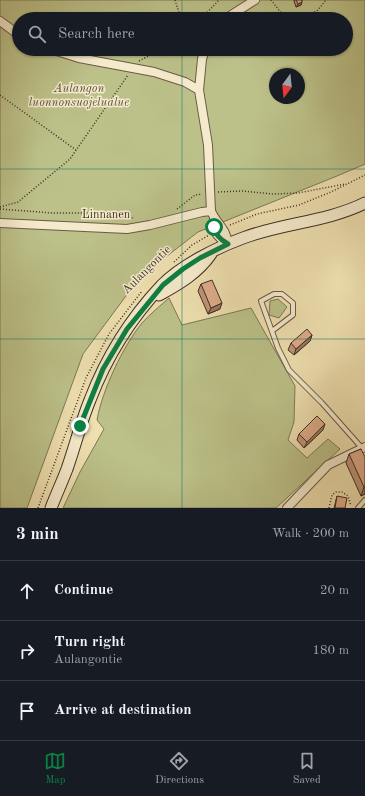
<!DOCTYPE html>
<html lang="en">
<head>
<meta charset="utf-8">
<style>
	body { margin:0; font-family:"Old Standard TT",serif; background:#20242c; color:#f1f3f6 }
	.compass { position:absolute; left:269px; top:68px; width:36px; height:36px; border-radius:50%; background:#171b24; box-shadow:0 1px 3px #0004; rotate:195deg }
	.stop { position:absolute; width:12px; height:12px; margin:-9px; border:3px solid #0b8043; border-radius:50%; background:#fff }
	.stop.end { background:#0b8043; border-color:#fff; box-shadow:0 1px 4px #0008 }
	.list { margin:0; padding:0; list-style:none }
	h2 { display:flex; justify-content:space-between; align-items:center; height:52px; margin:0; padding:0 16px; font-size:17px }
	h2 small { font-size:13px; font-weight:400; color:#9ea1a6 }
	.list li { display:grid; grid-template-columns:26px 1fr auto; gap:12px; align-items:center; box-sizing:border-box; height:60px; padding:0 16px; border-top:1px solid #363941 }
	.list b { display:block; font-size:15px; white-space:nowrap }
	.list p { margin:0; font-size:13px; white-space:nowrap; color:#9ea1a6 }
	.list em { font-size:13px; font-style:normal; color:#9ea1a6 }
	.icon { flex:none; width:22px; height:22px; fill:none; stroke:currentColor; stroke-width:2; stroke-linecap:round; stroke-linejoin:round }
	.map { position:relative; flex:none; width:365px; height:508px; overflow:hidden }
	.search { position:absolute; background:#171b24; box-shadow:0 1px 3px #0004; left:12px; right:12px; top:12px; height:44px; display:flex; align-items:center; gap:10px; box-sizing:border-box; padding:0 14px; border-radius:22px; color:#9ea1a6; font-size:15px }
	.sheet { height:232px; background:#171b24 }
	nav { display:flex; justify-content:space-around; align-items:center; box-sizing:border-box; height:56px; border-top:1px solid #363941; background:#171b24; font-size:11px; color:#9ea1a6 }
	nav a { display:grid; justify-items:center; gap:2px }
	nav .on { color:#0b8043 }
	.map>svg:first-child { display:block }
	.green { fill:#bcc189; stroke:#7d7858; fill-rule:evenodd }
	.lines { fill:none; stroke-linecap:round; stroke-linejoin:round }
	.lane-casing { stroke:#6a5a48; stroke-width:6 }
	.street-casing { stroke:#6a5a48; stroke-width:10 }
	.secondary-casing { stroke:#3e2e26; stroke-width:13 }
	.path { stroke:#3e2e26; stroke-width:1.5; stroke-dasharray:1 2; stroke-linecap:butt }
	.lane { stroke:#f5ebcc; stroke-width:4 }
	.street { stroke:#f5ebcc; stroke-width:8 }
	.secondary { stroke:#f5ebcc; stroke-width:11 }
	.wall { fill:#c09578; stroke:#3e2e26 }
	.shaded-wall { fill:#9c7961; stroke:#3e2e26 }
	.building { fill:#dfad8b; stroke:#3e2e26 }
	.route { stroke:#0b8043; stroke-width:5 }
	.grid { fill:none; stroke:#0f766e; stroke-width:1; stroke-opacity:0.55 }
	.labels { text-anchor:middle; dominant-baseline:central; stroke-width:3; stroke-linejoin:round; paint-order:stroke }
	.park-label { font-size:12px; font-style:italic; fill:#574b3a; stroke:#f5ebcc }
	.street-label { font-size:12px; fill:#3e2e26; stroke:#f5ebcc }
</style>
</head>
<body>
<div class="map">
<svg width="365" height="508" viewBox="0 0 365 508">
	<rect width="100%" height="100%" fill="#efe0b0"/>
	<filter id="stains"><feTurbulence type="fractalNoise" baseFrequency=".005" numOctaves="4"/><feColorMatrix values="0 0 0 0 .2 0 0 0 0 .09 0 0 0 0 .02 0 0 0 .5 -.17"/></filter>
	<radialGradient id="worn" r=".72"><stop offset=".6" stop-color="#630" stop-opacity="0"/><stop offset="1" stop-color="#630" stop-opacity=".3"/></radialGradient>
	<g class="green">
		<path d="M0,0H365V164L337,176L198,232L140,277L83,354L27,508H0ZM19,19H346V49H19ZM275,74H299V98H275Z"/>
		<path d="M169,298L182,325L251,308L295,386L294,422L288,440L307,458L328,439L340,449L276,508H63L80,472L104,429L97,420C102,391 123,346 142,323C150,314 160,306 169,298Z"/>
		<path d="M278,299L287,307L279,318L269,315L270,301Z"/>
	</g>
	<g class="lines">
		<g class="lane-casing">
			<g id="lane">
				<path d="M272,331L293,315V303L282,294H274L261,301L278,348L289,370L322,403L362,448"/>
				<path d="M358,508L365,500"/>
			</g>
		</g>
		<g class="street-casing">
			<g id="street">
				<path d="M225,19L255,0"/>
				<path d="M0,21L19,35"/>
				<path d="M50,49L79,58L154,72L185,82L199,90L202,59L205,49"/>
				<path d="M199,90L208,145L211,211C217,225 226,227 228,244"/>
				<path d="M214,218C213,232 216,236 228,244"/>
				<path d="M0,223L127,229L150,225L202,212L211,211"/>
				<path d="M287,508L328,465L365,447"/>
			</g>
		</g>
		<g class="secondary-casing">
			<g id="secondary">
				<path d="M159,295C179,284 198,273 211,254"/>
				<path d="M51,508C56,495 62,482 67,469C75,446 81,422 90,400C106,358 131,318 162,285C182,265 216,248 243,238C282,223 327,222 365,203"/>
			</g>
		</g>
		<g class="path">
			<path d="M175,0L181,19"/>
			<path d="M271,0L282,14L304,16L317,11L326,0"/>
			<path d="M201,19L219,0"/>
			<path d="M139,61L162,49"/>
			<path d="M0,95L76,150"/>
			<path d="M218,192L242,191L273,194L298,193L345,184"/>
			<path d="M0,207L18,202L70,159L128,75"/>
			<path d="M0,209L52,213H84L134,218"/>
			<path d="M177,209L195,195L202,194"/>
			<path d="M230,225L257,214L299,205L331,192L365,175"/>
			<path d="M174,262L192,245L209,235"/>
			<path d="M38,508L86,378L109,334L142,291"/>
			<path d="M329,508L332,495L336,492H342L348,496L351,506"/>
		</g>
		<use href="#lane" class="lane"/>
		<use href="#street" class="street"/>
		<use href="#secondary" class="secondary"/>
	</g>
	<g class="wall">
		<path d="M294,0H302L301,5L296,7L294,1Z"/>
		<path d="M201,284L220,309L208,314L198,291Z"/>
		<path d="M312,335L310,341L294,355L288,350L291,343Z"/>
		<path d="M323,430L304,448L297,440L299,434Z"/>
		<path d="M361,449L365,494L361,496L346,463L349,454Z"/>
		<path d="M337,496L345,508H334Z"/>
	</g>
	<g class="shaded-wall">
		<path d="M302,2L301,5L296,7L298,4Z"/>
		<path d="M222,303L220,309L208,314L211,308Z"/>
		<path d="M312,335L310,341L294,355L296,349Z"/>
		<path d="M325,424L323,430L304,448L307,442Z"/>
		<path d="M365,486V494L361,496L364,487Z"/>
	</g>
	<g class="building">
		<path d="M296,0H302V2L298,4Z"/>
		<path d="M212,280L222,303L211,308L201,284Z"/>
		<path d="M307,329L312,335L296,349L291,343Z"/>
		<path d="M317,416L325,424L307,442L299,434Z"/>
		<path d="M361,449L365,457V486L364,487L349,454Z"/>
		<path d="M337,496L347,498L345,508H335Z"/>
	</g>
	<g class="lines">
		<path class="route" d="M80,426L103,369L127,329L163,285L183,269L200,258L228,244C221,240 215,235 214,227"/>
	</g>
	<path class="grid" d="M182,0V19M182,49V508M0,169H365M0,339H365"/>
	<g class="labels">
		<g class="park-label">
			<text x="79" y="89">Aulangon<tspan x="79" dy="14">luonnonsuojelualue</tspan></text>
		</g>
		<g class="street-label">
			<text x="106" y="215">Linnanen</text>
			<text transform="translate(147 270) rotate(-45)">Aulangontie</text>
		</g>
	</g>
	<rect width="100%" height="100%" filter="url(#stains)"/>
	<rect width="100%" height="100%" fill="url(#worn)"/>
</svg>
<svg class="compass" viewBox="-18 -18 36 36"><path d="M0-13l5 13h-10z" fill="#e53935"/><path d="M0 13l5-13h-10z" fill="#9ea1a6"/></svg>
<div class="stop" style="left:214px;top:227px"></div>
<div class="stop end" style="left:80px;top:426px"></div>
<div class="search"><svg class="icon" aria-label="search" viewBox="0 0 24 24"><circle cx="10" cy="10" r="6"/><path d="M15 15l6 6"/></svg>Search here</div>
</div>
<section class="sheet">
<h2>3 min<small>Walk · 200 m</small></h2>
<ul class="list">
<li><svg class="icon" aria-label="ahead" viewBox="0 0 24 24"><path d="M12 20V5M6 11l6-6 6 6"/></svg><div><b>Continue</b></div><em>20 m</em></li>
<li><svg class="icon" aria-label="right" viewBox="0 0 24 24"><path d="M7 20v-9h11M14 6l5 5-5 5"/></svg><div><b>Turn right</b><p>Aulangontie</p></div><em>180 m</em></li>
<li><svg class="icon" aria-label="arrive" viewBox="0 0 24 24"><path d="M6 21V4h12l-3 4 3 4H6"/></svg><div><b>Arrive at destination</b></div></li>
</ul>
</section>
<nav>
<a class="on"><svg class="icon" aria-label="map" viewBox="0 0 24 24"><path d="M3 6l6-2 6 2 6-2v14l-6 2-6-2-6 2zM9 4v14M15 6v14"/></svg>Map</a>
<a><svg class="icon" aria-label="directions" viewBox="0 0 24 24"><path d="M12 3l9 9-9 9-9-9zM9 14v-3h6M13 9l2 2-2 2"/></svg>Directions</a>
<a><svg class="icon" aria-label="saved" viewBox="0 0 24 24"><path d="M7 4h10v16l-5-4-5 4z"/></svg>Saved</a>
</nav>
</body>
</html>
